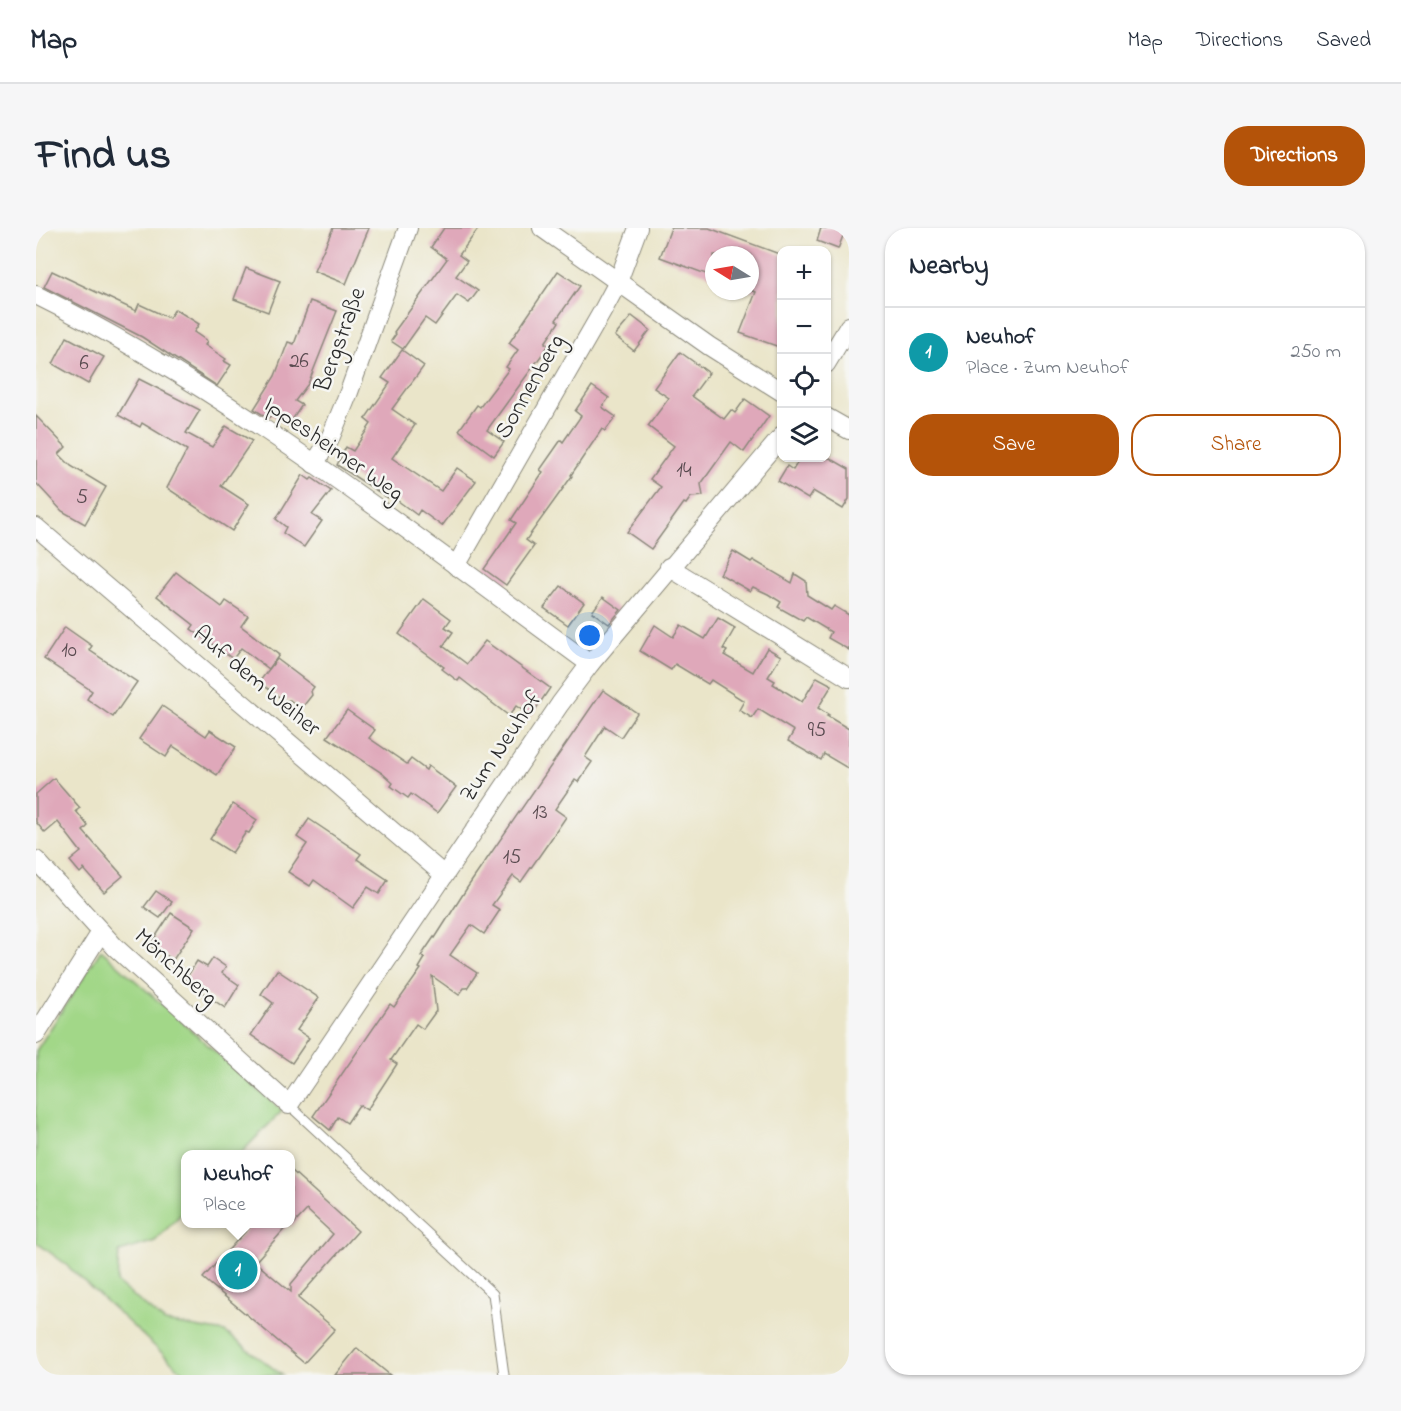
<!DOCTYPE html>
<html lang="en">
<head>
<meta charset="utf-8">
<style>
	body { margin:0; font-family:"Indie Flower",sans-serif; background:#f6f6f7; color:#1f2937 }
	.controls { position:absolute; right:18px; top:18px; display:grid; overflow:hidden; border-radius:12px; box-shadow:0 2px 4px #0004 }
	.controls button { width:54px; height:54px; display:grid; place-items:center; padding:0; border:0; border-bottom:2px solid #e0e1e3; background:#fff; color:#1f2937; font:30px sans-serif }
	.compass { position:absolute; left:669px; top:18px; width:54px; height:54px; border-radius:50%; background:#fff; box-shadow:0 2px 4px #0004; rotate:281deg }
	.you { position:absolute; left:554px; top:408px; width:21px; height:21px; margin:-15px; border:4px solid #fff; border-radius:50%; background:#1a73e8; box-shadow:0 0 0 9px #1a73e833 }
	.badge { display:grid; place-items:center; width:39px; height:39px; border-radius:50%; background:#b45309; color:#fff; font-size:20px; font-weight:700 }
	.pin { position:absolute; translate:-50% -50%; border:3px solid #fff; box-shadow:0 2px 6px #0006 }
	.popup { position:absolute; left:145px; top:922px; width:114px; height:78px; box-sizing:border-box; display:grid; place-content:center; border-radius:12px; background:#fff; filter:drop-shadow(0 2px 4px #0005); font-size:20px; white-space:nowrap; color:#747a83 }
	.popup b { font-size:22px; color:#1f2937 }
	.popup::after { content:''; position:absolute; left:50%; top:100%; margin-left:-12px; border:12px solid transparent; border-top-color:#fff }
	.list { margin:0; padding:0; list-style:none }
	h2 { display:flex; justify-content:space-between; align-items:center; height:78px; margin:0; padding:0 24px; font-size:26px }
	h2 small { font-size:20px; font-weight:400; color:#747a83 }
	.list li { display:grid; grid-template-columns:39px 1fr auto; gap:18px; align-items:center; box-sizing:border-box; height:90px; padding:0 24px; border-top:2px solid #e0e1e3 }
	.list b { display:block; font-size:22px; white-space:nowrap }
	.list p { margin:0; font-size:20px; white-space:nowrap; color:#747a83 }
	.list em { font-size:20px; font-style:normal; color:#747a83 }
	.actions { display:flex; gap:12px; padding:18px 24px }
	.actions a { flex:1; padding:14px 0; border:2px solid #b45309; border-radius:24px; text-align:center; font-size:21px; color:#b45309 }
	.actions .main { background:#b45309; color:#fff }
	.icon { flex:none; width:33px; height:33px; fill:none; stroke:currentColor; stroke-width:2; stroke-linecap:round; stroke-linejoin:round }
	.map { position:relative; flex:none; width:813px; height:1147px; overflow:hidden; border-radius:24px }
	header { display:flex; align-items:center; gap:36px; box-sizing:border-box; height:84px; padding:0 30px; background:#fff; border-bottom:2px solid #e0e1e3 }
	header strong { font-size:28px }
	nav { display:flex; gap:33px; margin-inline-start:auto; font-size:21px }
	.intro { display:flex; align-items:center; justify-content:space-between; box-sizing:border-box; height:144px; padding:0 36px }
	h1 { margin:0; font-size:42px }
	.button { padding:15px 27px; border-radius:24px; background:#b45309; color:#fff; font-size:21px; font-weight:700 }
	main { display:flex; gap:36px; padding:0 36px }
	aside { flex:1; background:#fff; border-radius:24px; box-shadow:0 2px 4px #0004 }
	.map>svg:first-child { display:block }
	.green { fill:#a2d788; stroke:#66815a; stroke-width:1.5 }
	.building { fill:#dfa8ba }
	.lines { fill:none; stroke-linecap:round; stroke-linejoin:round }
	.service-casing { stroke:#8a887a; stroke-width:11 }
	.minor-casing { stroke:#8a887a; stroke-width:20 }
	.service { stroke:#fff; stroke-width:9 }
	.minor { stroke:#fff; stroke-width:18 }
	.labels { text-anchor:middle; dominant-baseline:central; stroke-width:5; stroke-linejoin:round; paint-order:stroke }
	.number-label { font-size:21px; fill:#584a4f }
	.street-label { font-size:24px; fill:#2b2b2b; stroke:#f6f6f2 }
</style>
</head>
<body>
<header>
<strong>Map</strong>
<nav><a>Map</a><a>Directions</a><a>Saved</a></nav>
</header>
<div class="intro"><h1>Find us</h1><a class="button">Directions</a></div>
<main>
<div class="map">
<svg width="813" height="1147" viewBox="0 0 813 1147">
	<rect width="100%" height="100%" fill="#f6f6f2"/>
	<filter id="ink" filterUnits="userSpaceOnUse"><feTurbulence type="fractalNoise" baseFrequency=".0167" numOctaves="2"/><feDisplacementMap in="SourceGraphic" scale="12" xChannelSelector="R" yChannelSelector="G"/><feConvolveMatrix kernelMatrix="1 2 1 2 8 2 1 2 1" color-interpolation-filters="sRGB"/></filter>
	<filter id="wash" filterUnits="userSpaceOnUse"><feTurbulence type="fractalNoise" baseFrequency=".008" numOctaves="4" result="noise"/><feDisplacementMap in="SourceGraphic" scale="24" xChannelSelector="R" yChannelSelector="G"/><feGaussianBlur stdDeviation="1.35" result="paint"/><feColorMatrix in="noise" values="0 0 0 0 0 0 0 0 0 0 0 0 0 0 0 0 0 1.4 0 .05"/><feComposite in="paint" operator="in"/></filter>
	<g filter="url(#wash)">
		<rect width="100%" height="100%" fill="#eae5c9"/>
		<path class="green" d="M65,722L246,883L204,926H150L149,982L119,1013L83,1024L81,1055L129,1094L189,1104L246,1147H150L27,1034L0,1014V823Z"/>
		<g id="blocks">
			<g class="building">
				<path d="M297,0H333L310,56L278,43Z"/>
				<path d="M408,0H443L423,27L431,33L420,48L442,63L433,75L421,67L399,97L389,90L367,121L355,113L360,106L358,104L411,31L395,19Z"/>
				<path d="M635,0H673L746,27V120L704,105L720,64L714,62V27H678V49L624,29Z"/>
				<path d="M785,0H810L802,21L781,13Z"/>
				<path d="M210,40L244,53L232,84L198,71Z"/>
				<path d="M16,43L100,83L103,76L133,90L139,81L163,96L158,104L171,113L169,117L190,131L188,133L195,137L181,158L106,109L8,59Z"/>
				<path d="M522,43L544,58L520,92L523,94L509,115L513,117L451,202L468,214L458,228L423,202L441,177L444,179L473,141L470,139L482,122L473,115Z"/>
				<path d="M274,73L301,83L272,156L259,173L266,177L252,198L236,187L232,190L218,181L239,148L252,114L258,116Z"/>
				<path d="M596,88L614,102L598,123L579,108Z"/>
				<path d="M31,109L68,129L52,156L17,136Z"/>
				<path d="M366,122L388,138L356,181L379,197L356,230L405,263L421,240L440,253L406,298L384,282L381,287L354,267L352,270L301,237L310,219L317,223L335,196L329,191L354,155L346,150Z"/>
				<path d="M644,124L673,145L656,168L688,191L695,182L699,185L709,171L733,188L708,224L695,214L665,256L667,268L655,269L650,276L648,275L615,321L591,304L625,259L614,251L638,218L612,198L633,170L618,160Z"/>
				<path d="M103,151L164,182L150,205L176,219L190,198L216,213L185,258L213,276L196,303L131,260L151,222L106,195L104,199L82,187Z"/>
				<path d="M556,158L573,170L566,179L580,189L569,203L566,201L535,247L536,248L490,312L498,318L470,357L448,341L480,295L475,292L507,244L504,242L525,212L527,214L545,188L539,183Z"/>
				<path d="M0,188L30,219L23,226L35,238L70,259L49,296L26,283L0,255Z"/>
				<path d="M764,230H794L813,241V271L807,281L777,263L772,271L742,253L751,238L757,242Z"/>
				<path d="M267,247L274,252L276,250L295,263L276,287L286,293L268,319L247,305L250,299L240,291Z"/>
				<path d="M697,323L715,334L717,332L756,355L759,346L770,353L771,367L795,382L798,378L813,387V422L792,410L795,404L770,389L767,393L742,379L745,374L732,366L717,359L714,363L684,346Z"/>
				<path d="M140,344L186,379L190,373L212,388L205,398L243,427L233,441L205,420L197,431L155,401L158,397L121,368Z"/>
				<path d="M525,358L548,375L532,397L508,380Z"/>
				<path d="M567,369L585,382L573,396L556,384Z"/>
				<path d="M388,371L415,391L409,399L417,404L407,418L431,436L449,413L514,460L495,488L480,478L473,488L424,450L422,453L406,441L408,439L363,406Z"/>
				<path d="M682,390L699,400L687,421L691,423L688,427L717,444L731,420L745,428L732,449L739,453L737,456L766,474L781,449L796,457L782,480L793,487L791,488L813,501V541L788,526L785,532L752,513L758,503L722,481L716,490L703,482L708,473L675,452L672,456L639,436L635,442L604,423L619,397L637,409L645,397L669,411Z"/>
				<path d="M29,399L56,418L53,422L101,454L77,489L51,471L56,463L8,431Z"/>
				<path d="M241,431L278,459L275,463L276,467L265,481L254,472L249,473L223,454Z"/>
				<path d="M567,462L601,485L585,509L569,498L549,529L556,534L542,554L539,552L519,581L530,589L513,614L485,654L477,648L456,677L464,682L448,706L435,697L414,727L441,745L431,760H428L423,767L396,748L400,783L387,801L380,796L355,832L361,836L331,882L323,877L311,895L302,889L294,902L277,888L354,776L358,779L385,741L383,740L389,730L385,728L398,709L399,710L431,660Z"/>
				<path d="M126,478L170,508L174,502L200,519L181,547L137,518L130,529L103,511Z"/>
				<path d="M311,482L339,502L333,510L371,536L375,531L390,542L392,538L420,559L401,585L375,566L372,570L355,558L357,555L346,545L291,509Z"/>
				<path d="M18,550L44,580L40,583L52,598L47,603L87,648L68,664L48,641L44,645L34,633L45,624L22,594L9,605L0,594V566Z"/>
				<path d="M197,576L221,592L213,605L210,604L196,625L174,611Z"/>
				<path d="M273,591L325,626L321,631L352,652L343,666L332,659L317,680L278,652L274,658L252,644L271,616L261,609Z"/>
				<path d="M120,663L136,674L124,690L108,679Z"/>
				<path d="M135,685L158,700L137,732L114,717Z"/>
				<path d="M177,730L190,739L186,745L203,757L189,780L149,752L161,733L171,739Z"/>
				<path d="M241,742L283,770L261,802L273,810L256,835L215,807L237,775L225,766Z"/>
				<path d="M255,942L322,1003L262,1070L299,1101L268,1135L167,1050L216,996H253L219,1034L255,1064V1056L297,1006L271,982L255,999Z"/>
				<path d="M321,1120L354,1147H299Z"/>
			</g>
		</g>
	</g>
	<g filter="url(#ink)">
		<use href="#blocks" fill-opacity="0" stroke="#8a887a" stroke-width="1.5"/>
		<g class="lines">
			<g class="service-casing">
				<path id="service" d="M253,877L457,1066L468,1147"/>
			</g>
			<g class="minor-casing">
				<g id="minor">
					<path d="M506,0L673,118L746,164"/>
					<path d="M0,67C197,164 377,307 554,436"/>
					<path d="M790,136L813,98"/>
					<path d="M790,189L813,202"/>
					<path d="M278,236L293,213L313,164L372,0"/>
					<path d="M0,299L408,647"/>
					<path d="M420,338L566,84L582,54L602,0"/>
					<path d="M633,339L813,450"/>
					<path d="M0,632L79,719L253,877L524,476L554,436L746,208"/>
					<path d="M0,807L65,704"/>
				</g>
			</g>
			<use href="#service" class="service"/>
			<use href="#minor" class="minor"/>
		</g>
	</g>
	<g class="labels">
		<g class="number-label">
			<text x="263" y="134">26</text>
			<text x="48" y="136">6</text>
			<text x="648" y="243">14</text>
			<text x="46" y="270">5</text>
			<text x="33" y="423">10</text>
			<text x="781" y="503">95</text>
			<text x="504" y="585">13</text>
			<text x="476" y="630">15</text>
		</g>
		<g class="street-label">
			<text transform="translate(305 112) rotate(-70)">Bergstraße</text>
			<text transform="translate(495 159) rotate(-60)">Sonnenberg</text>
			<text transform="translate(297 222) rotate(35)">Ippesheimer Weg</text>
			<text transform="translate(220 454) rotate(40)">Auf dem Weiher</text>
			<text transform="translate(466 519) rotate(-56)">Zum Neuhof</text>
			<text transform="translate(139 740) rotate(42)">Mönchberg</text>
		</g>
	</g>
</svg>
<div class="controls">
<button>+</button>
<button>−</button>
<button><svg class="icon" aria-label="locate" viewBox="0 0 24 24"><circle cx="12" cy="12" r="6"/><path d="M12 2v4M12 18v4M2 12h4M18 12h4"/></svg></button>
<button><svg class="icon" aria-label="layers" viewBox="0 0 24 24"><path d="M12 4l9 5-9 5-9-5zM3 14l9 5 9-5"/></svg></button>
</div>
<svg class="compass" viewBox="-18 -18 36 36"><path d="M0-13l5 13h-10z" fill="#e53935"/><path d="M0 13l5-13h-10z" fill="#747a83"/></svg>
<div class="you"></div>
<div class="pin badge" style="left:202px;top:1042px;background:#0f9aa8">1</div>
<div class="popup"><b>Neuhof</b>Place</div>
</div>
<aside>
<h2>Nearby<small></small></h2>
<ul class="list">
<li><span class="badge" style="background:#0f9aa8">1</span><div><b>Neuhof</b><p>Place · Zum Neuhof</p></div><em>250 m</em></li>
</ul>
<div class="actions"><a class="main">Save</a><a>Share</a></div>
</aside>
</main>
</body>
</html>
